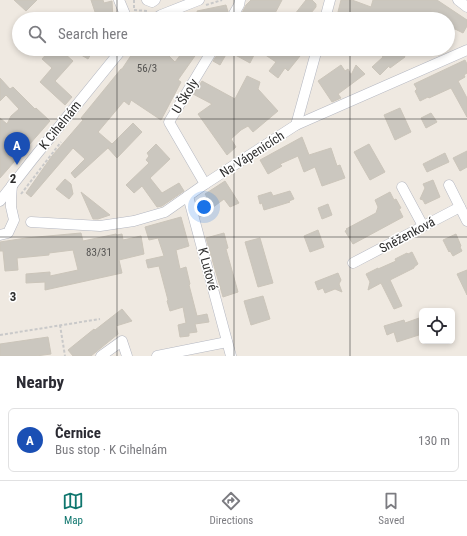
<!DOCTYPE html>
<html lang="en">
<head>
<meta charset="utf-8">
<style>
	body { margin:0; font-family:"Roboto Condensed",sans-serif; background:#f7f7f7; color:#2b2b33 }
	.controls { position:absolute; right:12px; bottom:12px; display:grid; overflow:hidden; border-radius:6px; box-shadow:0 2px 6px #0003 }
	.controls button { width:36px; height:36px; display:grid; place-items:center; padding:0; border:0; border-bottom:1px solid #e1e1e2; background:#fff; color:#2b2b33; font:20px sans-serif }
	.you { position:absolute; left:204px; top:207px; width:14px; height:14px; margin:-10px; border:3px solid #fff; border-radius:50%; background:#1a73e8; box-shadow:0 0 0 6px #1a73e833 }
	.badge { display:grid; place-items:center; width:26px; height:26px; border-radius:50%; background:#0f766e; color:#fff; font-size:13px; font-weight:700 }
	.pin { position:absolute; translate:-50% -33px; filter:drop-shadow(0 1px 2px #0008) }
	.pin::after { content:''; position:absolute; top:21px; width:14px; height:12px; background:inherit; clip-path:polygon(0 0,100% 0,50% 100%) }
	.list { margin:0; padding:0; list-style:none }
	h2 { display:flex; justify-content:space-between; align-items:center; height:52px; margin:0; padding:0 16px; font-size:17px }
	h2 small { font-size:13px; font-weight:400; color:#7c7c81 }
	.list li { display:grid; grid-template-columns:26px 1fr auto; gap:12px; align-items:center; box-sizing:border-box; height:64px; margin:0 8px 8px; padding:0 8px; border:1px solid #e1e1e2; border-radius:6px }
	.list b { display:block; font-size:15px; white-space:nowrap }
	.list p { margin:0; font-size:13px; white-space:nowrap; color:#7c7c81 }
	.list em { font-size:13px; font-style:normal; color:#7c7c81 }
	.icon { flex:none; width:22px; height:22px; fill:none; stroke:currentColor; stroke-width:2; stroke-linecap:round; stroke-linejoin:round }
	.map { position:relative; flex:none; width:467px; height:356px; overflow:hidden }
	.search { position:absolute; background:#fff; box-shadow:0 2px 6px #0003; left:12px; right:12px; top:12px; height:44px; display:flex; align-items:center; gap:10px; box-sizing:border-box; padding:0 14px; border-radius:22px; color:#7c7c81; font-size:15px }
	.sheet { height:124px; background:#fff }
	nav { display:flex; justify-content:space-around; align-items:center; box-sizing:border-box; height:56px; border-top:1px solid #e1e1e2; background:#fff; font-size:11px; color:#7c7c81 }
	nav a { display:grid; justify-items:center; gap:2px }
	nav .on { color:#0f766e }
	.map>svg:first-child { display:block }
	.building { fill:#cbc7bf; stroke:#cbc5ba }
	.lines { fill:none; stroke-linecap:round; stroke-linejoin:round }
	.minor-casing { stroke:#b4b7c1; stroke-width:11 }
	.path { stroke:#c9c9c9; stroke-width:2; stroke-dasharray:3 2; stroke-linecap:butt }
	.minor { stroke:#fff; stroke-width:10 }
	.grid { fill:none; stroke:#2e2e2e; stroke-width:1; stroke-opacity:0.55 }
	.labels { text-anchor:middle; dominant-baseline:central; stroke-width:3; stroke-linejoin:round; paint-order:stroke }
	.number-label { font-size:11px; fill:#555452 }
	.street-label { font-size:13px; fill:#2e2e2e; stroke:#fff }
	.grid-label { font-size:13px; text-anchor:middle; font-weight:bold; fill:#2e2e2e; stroke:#fff; stroke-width:3; stroke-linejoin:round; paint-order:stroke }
</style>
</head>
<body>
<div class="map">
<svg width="467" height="356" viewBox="0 0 467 356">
	<rect width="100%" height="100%" fill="#efe9e1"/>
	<g class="building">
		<path d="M14,0H37L26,11Z"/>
		<path d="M91,0H103L104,3L112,1L113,19L95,18V12Z"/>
		<path d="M251,0H282L272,19H249L242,13L246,5Z"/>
		<path d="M306,0H312L316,4V7L306,19H291Z"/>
		<path d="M341,0H352L371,7L373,0H437L467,20V26L463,33L455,29L448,38V19H440L431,13L429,17L425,15L423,19H400L391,15L389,19H366L350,12L349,15L338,12Z"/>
		<path d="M226,5L228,12L226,15L212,18L213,19H199L197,11Z"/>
		<path d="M51,49H53L60,55L61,54L63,56L65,54L73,61L55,81L72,97L65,105L40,82L52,68L42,59Z"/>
		<path d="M71,49H94L88,59Z"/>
		<path d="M137,49H162L175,62L185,49H192L197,53L178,80L181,82L161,120L131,100L129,105L124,101L98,132L112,144L133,123L142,132L117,158L108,148L109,147L75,178L71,173L85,159L73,148L31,197L26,193L52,156L83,120L81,118L121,69H122L132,54Z"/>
		<path d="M219,49H257L250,63L228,51L220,65L213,61L219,52Z"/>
		<path d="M268,49H291L300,56L288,71L285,68L278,78L269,71L276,62L264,54Z"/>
		<path d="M388,49H400L405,57L390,68L389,66L380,75L372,67L383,57L381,54Z"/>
		<path d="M465,60L467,64V73L464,75L465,77L458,81L467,98V117L451,88L429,98L428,97L420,101L415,91L417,89L414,84Z"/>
		<path d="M341,65L345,71L348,69L351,75L356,65L365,74L338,94L341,98L332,102L318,81Z"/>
		<path d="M247,76L260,82L258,89L278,111L253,132L248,126L241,130L231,139L236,147L227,155L198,114L212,104L193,94L202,81L235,99Z"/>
		<path d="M0,78L10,89L13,87L35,109L36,108L50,121L0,178V118L7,124L11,116L19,109L6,95L0,101Z"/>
		<path d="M400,108L411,132L395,140L384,115Z"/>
		<path d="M431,113L437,122L426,128L421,118Z"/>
		<path d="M302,137L309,155L331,148L337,166L340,165L345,178L322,186L315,167L304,172L298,156L280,164L282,166L268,174L260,160Z"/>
		<path d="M156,144L170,159L150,178L162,193L179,183L184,191L162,206L157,207L142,186L134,193L126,185L149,163L146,160L149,156L147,153Z"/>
		<path d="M369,144L385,172L370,180L354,152Z"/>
		<path d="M467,151V167L460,171L453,158Z"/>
		<path d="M445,153L449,162L427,172L423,164Z"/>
		<path d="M65,179L71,184L73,194L69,199L56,189Z"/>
		<path d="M433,180L440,197L425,204L423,200L420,199L425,188L423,184Z"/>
		<path d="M225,181L239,203L230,207L224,199L200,217L197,205L207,197L205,194Z"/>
		<path d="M290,191L294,199L289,201L290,202L264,210L262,203L260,204L258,196L271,192L273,196Z"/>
		<path d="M81,192L110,215L98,219H93Z"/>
		<path d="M390,192L394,200L396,199L401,208L399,209L403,217L353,244L345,231L347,230L346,229L376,213L378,207L375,200Z"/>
		<path d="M328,204L332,215L322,219L318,208Z"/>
		<path d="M181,217L189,246L176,250L180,269L186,267L190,284L189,285L197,316L207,314L209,322L195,324L197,332L189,333V336L180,337L178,325L186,323L183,307L170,311L167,301L168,300L159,266L148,268L146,260L164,256L158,238L149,240L145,227Z"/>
		<path d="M318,230L324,247L310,252L304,236Z"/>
		<path d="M81,233L83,241L116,234L117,235L122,234L123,240L141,236L144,254L119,260L122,273L45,290V282L26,283V274L50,272V276L78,270L73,250L49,253V255L17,258L18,270L5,271L3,251H0V242L26,238Z"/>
		<path d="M224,233L228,248L226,249L238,292L223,297L206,238Z"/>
		<path d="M456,234L461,246L460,247L462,251L453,256L450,251L449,252L443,240Z"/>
		<path d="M260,238L273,283L258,287L245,242Z"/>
		<path d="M412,252L418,264L414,267V268L390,280L402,306L394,309L381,283L368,290L370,282L366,274L378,268V269L396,261L395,259L407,253L408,254Z"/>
		<path d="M467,270V295L457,274Z"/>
		<path d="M338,273L341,280L339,284L342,292L335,289L325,293L323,288L318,290L315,282Z"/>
		<path d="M263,296L270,319L251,325L244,301Z"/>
		<path d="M122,309L132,321L116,326L118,334L91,356H73L68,350L94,329L95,330Z"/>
		<path d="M422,317V334L397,342L394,332L387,335L384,326L404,320L405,323Z"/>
		<path d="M48,337L51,354L36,356H0V344Z"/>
	</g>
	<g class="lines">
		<g class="minor-casing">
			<g id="minor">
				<path d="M119,0L127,19"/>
				<path d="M147,0L152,2L155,0"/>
				<path d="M458,0L467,7"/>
				<path d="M154,19L161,15L199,0"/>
				<path d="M231,19L239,5L240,0"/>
				<path d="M325,19L330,0"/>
				<path d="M296,125L317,49"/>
				<path d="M205,184L169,122L213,49"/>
				<path d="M449,185L467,221"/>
				<path d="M402,187L423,226"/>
				<path d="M188,196L231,356"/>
				<path d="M0,201L32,160L122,49"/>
				<path d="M31,222L100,226L134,221L165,212L205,184L296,125L467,50"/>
				<path d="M0,235L8,233L14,220L11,207V198L12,185"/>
				<path d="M353,263L460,207"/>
				<path d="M101,356L122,341L127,356"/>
				<path d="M157,356L227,342"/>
			</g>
		</g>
		<g class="path">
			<path d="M134,0V10L147,11"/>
			<path d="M206,5L222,0"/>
			<path d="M21,194L61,142"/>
			<path d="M60,325L65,356"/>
			<path d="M0,335L100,319"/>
		</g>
		<use href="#minor" class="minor"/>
	</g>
	<path class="grid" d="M117,0V19M234,0V19M350,0V19M117,49V356M234,49V356M350,49V356M0,119H467M0,237H467"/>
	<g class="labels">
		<g class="number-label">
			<text x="147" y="68">56/3</text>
			<text x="99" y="252">83/31</text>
		</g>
		<g class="street-label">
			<text transform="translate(185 96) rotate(-59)">U Školy</text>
			<text transform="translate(60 125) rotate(-51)">K Cihelnám</text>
			<text transform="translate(252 154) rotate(-33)">Na Vápenicích</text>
			<text transform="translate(407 235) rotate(-28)">Sněženková</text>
			<text transform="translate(208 269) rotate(75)">K Lutové</text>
		</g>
	</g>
	<g class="grid-label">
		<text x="13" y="183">2</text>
		<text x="13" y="301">3</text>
	</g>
</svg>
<div class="controls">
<button><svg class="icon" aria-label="locate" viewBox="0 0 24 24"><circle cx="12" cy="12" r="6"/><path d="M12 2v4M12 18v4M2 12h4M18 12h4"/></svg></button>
</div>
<div class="you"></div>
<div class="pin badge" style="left:17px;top:165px;background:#1a4fb4">A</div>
<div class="search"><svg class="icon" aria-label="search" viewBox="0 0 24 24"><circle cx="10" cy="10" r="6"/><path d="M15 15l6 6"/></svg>Search here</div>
</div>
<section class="sheet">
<h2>Nearby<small></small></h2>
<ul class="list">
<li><span class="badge" style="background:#1a4fb4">A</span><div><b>Černice</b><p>Bus stop · K Cihelnám</p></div><em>130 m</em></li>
</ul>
</section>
<nav>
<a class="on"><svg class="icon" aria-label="map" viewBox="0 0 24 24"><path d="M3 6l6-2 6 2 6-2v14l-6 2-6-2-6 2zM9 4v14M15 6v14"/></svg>Map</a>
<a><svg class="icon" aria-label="directions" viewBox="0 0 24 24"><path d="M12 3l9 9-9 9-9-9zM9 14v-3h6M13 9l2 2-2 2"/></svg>Directions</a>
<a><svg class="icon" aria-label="saved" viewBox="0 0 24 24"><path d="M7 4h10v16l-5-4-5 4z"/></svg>Saved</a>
</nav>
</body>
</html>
